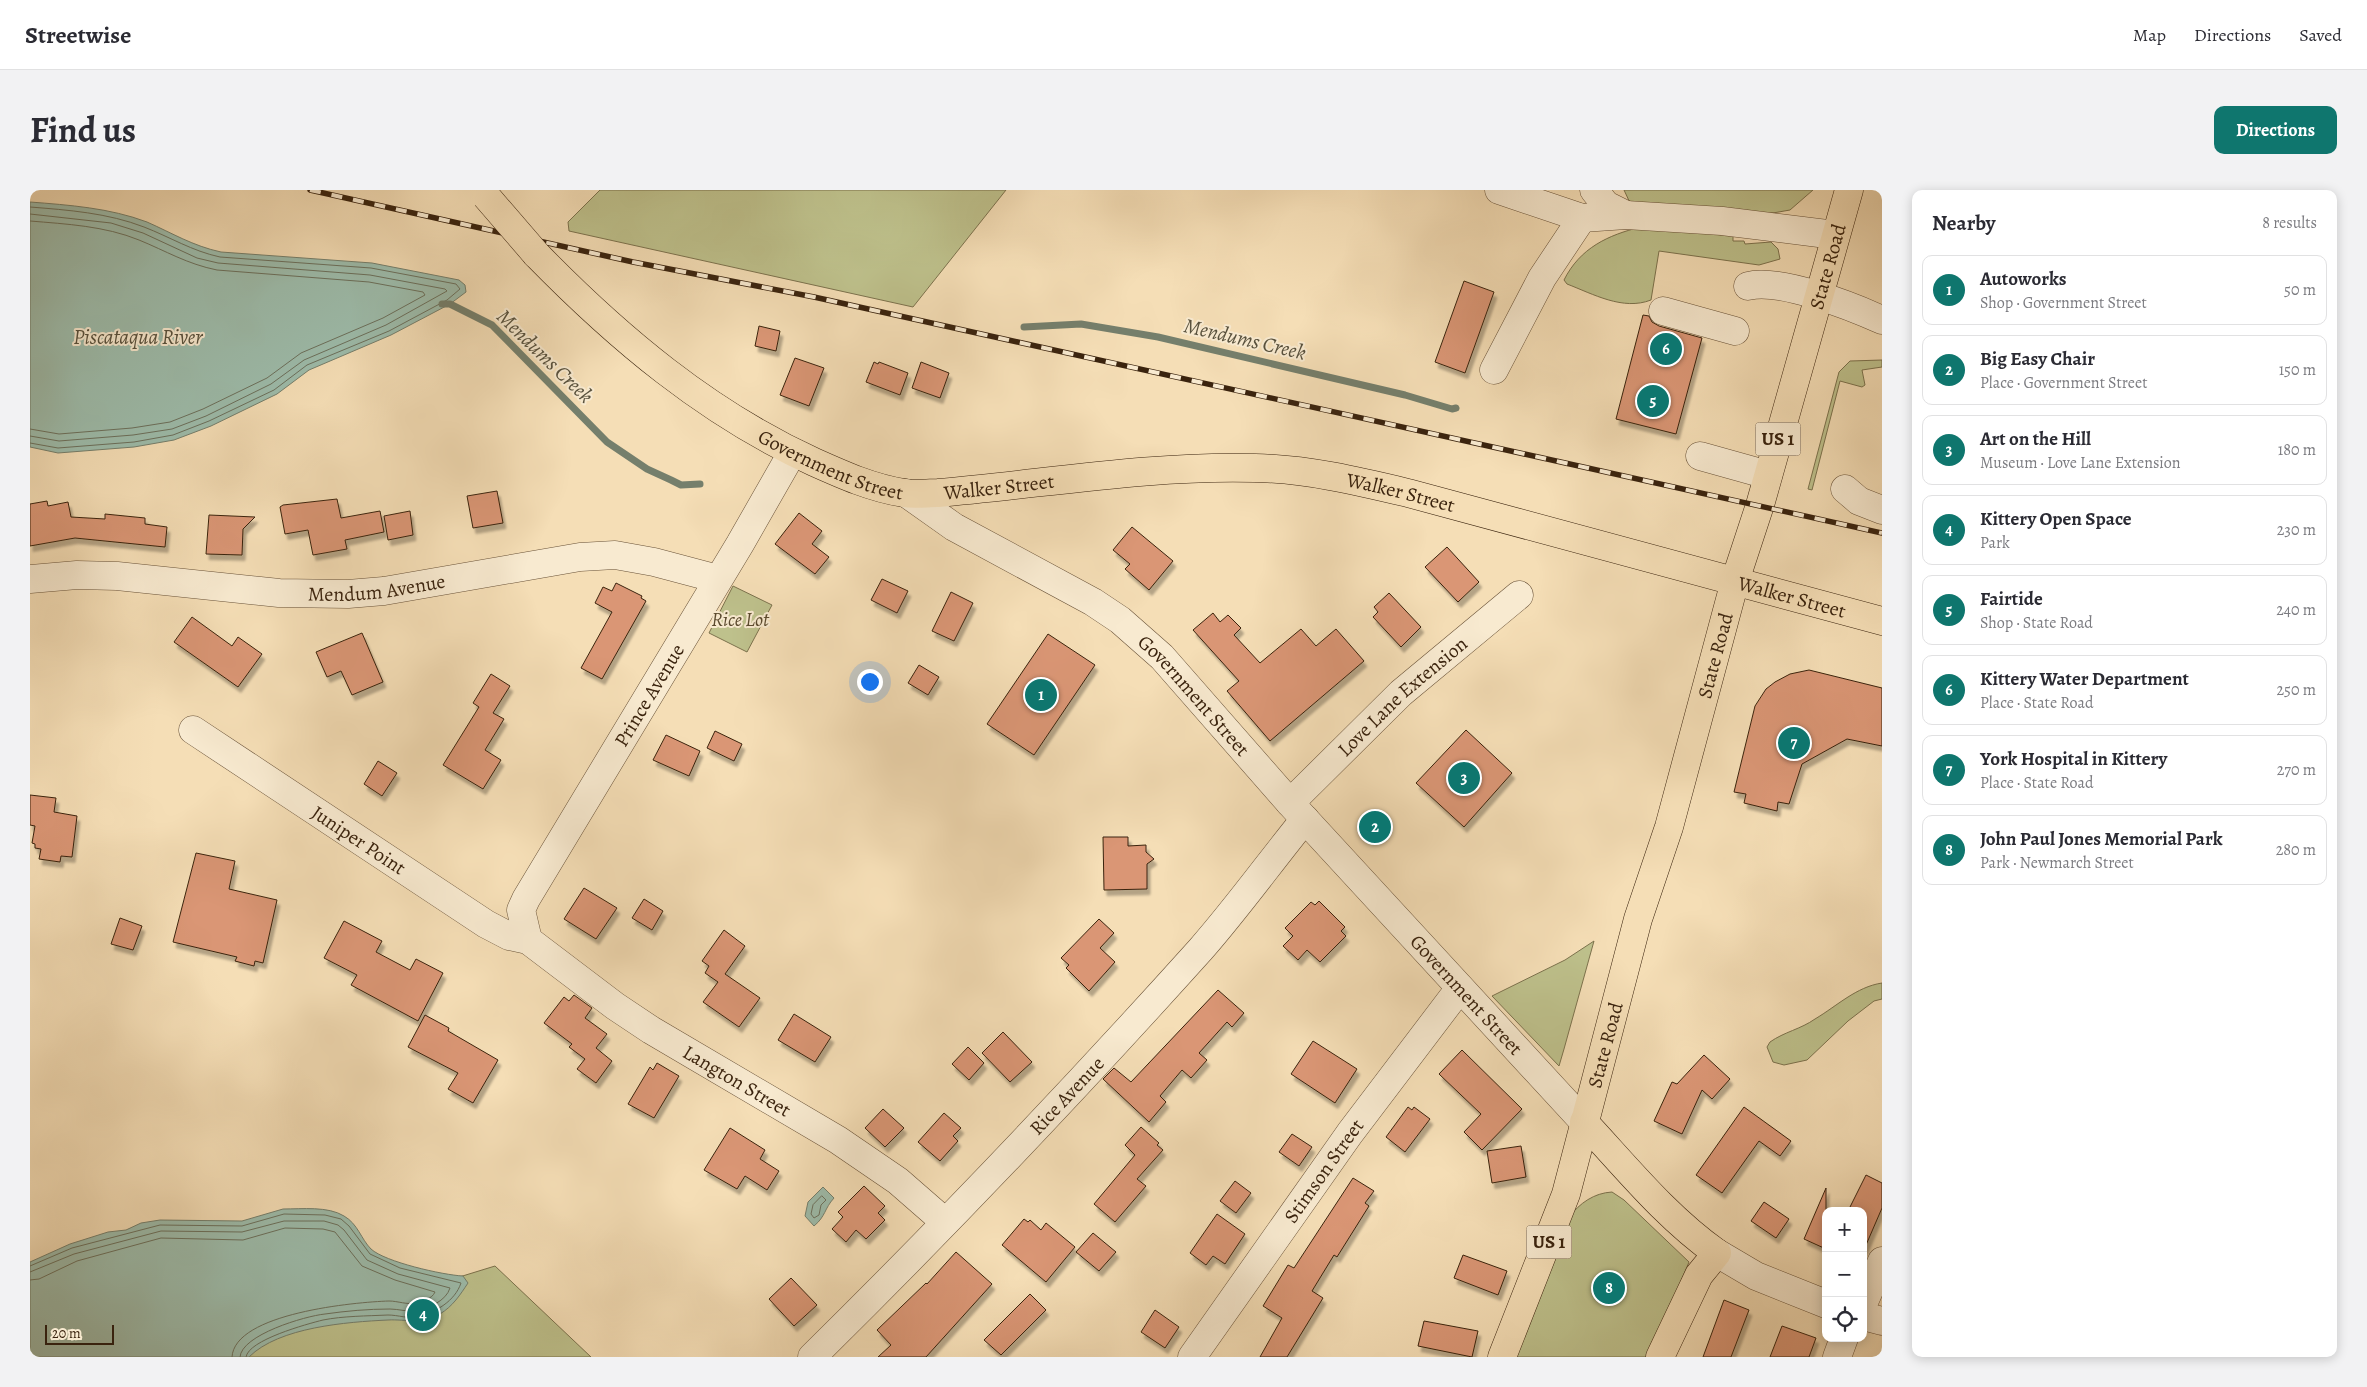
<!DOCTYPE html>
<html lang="en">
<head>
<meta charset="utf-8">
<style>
	body { margin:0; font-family:Alegreya,serif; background:#f2f2f3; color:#2b2b33 }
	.controls { position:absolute; right:15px; bottom:15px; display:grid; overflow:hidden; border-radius:10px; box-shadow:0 2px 12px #0003 }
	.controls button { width:45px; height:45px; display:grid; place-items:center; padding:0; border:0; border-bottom:1px solid #e1e1e2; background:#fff; color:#2b2b33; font:25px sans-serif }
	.scale { position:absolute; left:15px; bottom:12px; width:69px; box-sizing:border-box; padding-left:5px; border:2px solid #3a230e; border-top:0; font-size:14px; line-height:18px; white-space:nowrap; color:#3a230e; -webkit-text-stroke:4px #f8ead0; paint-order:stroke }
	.you { position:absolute; left:839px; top:491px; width:18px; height:18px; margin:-12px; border:4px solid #fff; border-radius:50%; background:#1a73e8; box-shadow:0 0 0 8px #1a73e833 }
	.badge { display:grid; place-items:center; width:32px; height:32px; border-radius:50%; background:#0f766e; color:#fff; font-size:16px; font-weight:700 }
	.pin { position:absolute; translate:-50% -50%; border:2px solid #fff; box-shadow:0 1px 5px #0006 }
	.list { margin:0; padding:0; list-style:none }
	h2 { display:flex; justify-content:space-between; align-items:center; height:65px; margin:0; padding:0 20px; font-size:21px }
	h2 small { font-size:16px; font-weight:400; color:#7c7c81 }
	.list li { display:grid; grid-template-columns:32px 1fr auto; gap:15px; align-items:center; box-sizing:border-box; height:70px; margin:0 10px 10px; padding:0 10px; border:1px solid #e1e1e2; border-radius:10px }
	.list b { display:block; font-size:19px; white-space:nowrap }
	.list p { margin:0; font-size:16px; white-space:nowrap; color:#7c7c81 }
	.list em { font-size:16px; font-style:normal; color:#7c7c81 }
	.icon { flex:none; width:28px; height:28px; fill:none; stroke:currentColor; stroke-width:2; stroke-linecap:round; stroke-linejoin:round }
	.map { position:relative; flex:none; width:1852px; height:1167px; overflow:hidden; border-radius:10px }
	header { display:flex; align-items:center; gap:30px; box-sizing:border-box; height:70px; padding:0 25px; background:#fff; border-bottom:1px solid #e1e1e2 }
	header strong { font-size:24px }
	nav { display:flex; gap:28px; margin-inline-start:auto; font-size:18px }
	.intro { display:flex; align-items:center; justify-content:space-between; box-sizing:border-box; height:120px; padding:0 30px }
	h1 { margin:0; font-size:35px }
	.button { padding:12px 22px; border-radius:10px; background:#0f766e; color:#fff; font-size:18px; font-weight:700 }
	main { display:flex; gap:30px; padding:0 30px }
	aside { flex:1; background:#fff; border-radius:10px; box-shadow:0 2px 12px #0003 }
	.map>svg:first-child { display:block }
	.green { fill:#bec18c; stroke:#7c724d }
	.water { fill:#9dbcab; stroke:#757f6c }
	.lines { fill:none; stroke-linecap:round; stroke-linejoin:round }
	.shore { stroke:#6c705c; stroke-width:1 }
	.stream { stroke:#757f6c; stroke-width:7 }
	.building { fill:#da9674; stroke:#3a230e; filter:url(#shadow) }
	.minor-casing { stroke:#695238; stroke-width:29 }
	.major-casing { stroke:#3a230e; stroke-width:29 }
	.minor { stroke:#f8ead0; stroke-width:28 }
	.major { stroke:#f5deb6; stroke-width:28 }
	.rail-casing { stroke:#3a230e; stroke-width:5.5 }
	.rail { stroke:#f8ead0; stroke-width:4; stroke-dasharray:11; stroke-linecap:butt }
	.major-bridge-casing { stroke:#3a230e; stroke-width:29; stroke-linecap:butt }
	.major-bridge { stroke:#f5deb6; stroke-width:28 }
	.labels { text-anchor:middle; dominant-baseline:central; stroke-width:4; stroke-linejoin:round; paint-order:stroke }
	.shield { fill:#f8ead0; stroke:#735f48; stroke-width:1 }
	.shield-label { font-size:19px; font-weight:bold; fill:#3a230e }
	.street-label { font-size:20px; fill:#3a230e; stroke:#f8ead0 }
	.park-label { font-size:20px; font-style:italic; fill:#5b4a2e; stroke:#f8ead0 }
	.water-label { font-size:21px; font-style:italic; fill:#58513d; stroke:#f8ead0 }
</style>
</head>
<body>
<header>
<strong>Streetwise</strong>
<nav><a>Map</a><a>Directions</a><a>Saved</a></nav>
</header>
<div class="intro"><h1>Find us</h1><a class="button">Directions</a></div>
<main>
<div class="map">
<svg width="1852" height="1167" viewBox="0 0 1852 1167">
	<defs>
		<filter id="shadow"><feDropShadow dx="3" dy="5.5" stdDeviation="1" flood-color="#0004"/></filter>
	</defs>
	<rect width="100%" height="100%" fill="#f5deb6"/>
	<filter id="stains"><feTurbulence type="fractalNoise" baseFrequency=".004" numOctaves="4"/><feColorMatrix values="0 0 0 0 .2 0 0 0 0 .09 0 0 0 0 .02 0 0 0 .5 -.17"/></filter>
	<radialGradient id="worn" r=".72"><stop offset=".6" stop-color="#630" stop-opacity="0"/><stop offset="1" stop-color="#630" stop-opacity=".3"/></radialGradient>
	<g class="green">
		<path d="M570,0H976L883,117L539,41L538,32Z"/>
		<path d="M1594,0H1783L1760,20L1743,23L1725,24L1601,15Z"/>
		<path d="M1611,37L1703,46V51H1714L1715,54L1741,52L1748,59L1750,69L1729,75L1629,61L1621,110C1593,121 1563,104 1537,94L1534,90C1550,58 1578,45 1611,37Z"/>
		<path d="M1852,170V177L1832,180L1835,195L1832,197L1810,191L1782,300L1778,299L1809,182L1820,171Z"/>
		<path d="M703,396L742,415L717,462L679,443Z"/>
		<path d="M1564,751L1534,859L1529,876L1462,806L1535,770Z"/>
		<path d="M1852,793V809L1844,811L1818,831L1777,870L1754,875L1743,872L1737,857L1740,852C1754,842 1771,839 1785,829C1807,816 1826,797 1852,793Z"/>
		<path d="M1582,1002L1594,1010L1659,1072L1619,1167H1482L1539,1027C1550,1013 1564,1003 1582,1002Z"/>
		<path d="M465,1076L561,1167H208L228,1149Z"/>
	</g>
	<g class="water">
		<path d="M0,12C39,15 80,18 117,32C142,43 163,56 191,62L342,73L429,90L435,95L436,102L420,114L361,145L279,180L247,204L181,236L144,250L104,257L28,263L0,257Z"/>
		<path d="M793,997L804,1008C794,1019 796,1026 784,1036L775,1026L778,1012Z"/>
		<path d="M253,1019C272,1019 298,1016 314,1026C328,1034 331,1049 341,1059C355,1072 413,1085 433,1086L438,1093C430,1105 423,1116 410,1124C393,1135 376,1129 358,1130C317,1132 249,1137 219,1167H0V1072L40,1054L78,1042L96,1040L111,1033L130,1030L212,1031Z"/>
	</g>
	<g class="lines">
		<g class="shore">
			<path d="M0,17C38,20 78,23 114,37C140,47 162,61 190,67L341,78L426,94L430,99L417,110L359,141L277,175L244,200L179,231L143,245L104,252L28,258L0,253"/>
			<path d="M0,24L81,33L113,43L167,68L188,73L340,85L415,99L417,101L356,135L274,170L241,194L176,226L142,239L103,245L29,251L0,246"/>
			<path d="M0,31C36,34 75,36 109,50C136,61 157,74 187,80L339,92L393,102L395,105L353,128L271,163L237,188L173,219L140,232L102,238L29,244L0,239"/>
			<path d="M792,1006L796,1010L791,1015L789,1025L784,1028L781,1024L783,1015Z"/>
			<path d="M0,1076L42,1058L130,1035L212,1036L254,1024L295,1025L311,1029L319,1036L340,1064L370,1078L431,1093C425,1111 406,1122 388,1127C379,1129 368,1125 358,1125C337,1126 313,1126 293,1130C277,1134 218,1150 216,1167"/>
			<path d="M0,1082L44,1064L131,1041L212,1042L254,1031H294L308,1035L314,1040L337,1070L368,1084L420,1098C416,1111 399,1118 386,1121C378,1122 368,1119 360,1119C338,1119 316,1121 295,1124C275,1126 211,1145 210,1167"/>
			<path d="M0,1090L9,1089L47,1071L131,1048L213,1050L255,1038L293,1039L305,1042L332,1076L365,1090L405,1102C402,1109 393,1111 386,1113C377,1115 368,1111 359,1111C326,1112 204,1123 202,1167"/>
		</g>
		<g class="stream">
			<path d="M412,114H420L462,135L577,252L617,279L641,290L651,295L670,294"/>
			<path d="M994,137L1051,134L1128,147L1375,205L1422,219L1426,218"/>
		</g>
	</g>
	<g class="building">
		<path d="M1434,91L1464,102L1435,183L1405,172Z"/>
		<path d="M1613,125L1619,126L1622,132L1629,136L1672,148L1646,244L1586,229Z"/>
		<path d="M729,136L750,141L746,161L725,156Z"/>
		<path d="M765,168L794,178L779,216L750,205Z"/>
		<path d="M844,172L848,174L849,172L878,183L870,205L836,192Z"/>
		<path d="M891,172L919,183L910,208L882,198Z"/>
		<path d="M467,301L473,333L443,338L437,306Z"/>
		<path d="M307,309L311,328L350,321L354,342L315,350L317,359L283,365L278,340L255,344L250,317L253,315Z"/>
		<path d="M17,311L18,316L38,312L41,327L75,329V324L115,328V334L137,337L135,357L45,348L0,356V314Z"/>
		<path d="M380,321L383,345L358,350L354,326Z"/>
		<path d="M769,323L792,341L782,354L799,367L785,384L745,354Z"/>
		<path d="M179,325L225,327L213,339L212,365L176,364Z"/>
		<path d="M1102,337L1143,371L1119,400L1095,379L1100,374L1083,360Z"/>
		<path d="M1417,357L1449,392L1428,412L1395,377Z"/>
		<path d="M852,389L878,401L867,423L841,410Z"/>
		<path d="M586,393L612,406L611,408L616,411L572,489L551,478L582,422L565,413L573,397L582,401Z"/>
		<path d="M921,402L943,413L924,451L902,441Z"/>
		<path d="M1359,403L1391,437L1371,457L1343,427L1348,422L1344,417Z"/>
		<path d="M1183,423L1190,432L1198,425L1211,438L1204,445L1230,473L1271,439L1286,456L1306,439L1334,471L1240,551L1197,501L1209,491L1163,440Z"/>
		<path d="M162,427L202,456L208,447L232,464L208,497L144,452Z"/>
		<path d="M332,443L353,492L322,505L311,481L297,487L286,462Z"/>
		<path d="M1018,444L1065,475L1004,565L957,534Z"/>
		<path d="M889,475L909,487L898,505L878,493Z"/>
		<path d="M1779,480L1852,498V556L1817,549L1772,574L1759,614L1748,612L1747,621L1714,613L1716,604L1704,602L1725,516L1736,499L1745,492L1760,484Z"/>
		<path d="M461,484L480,496L463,523L474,529L455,560L471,570L453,599L413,575L449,517L443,513Z"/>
		<path d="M1436,540L1482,583L1434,637L1386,593Z"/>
		<path d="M685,541L712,554L704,571L677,558Z"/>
		<path d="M636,545L670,561L659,586L623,570Z"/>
		<path d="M348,571L367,583L352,606L334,594Z"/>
		<path d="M0,605L26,608L24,622L47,626L42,667L31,666L30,672L9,669L11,659L5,658V654L2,653L5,636L0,635Z"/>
		<path d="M1073,647H1098V656L1116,655V662L1124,669L1117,674V699L1074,700Z"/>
		<path d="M166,663L205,671L199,699L247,710L233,773L225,771L224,776L205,771L207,767L143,752Z"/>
		<path d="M554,698L587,718L566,749L534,729Z"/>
		<path d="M614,709L633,721L622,740L602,728Z"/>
		<path d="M1289,711L1315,737L1311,741L1316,746L1290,772L1277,760L1268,770L1253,756L1263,746L1255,738L1281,712L1285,715Z"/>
		<path d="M90,728L112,736L103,760L81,754Z"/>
		<path d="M1069,729L1084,743L1070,758L1085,772L1059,801L1036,778L1039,775L1031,768Z"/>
		<path d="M314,731L352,751L346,762L380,780L386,769L413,783L388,831L321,795L327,785L294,768Z"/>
		<path d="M694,740L715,756L695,784L730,808L709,837L673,812L688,792L675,783L679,776L672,771Z"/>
		<path d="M1188,800L1214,823L1202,837L1197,832L1169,863L1177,870L1161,888L1152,880L1130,906L1136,912L1119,932L1073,889L1084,878L1101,892Z"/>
		<path d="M544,805L562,818L555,828L577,844L566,858L582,871L566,893L547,879L555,869L539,857L542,854L514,833L534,807L539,811Z"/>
		<path d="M764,824L801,847L785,872L748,850Z"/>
		<path d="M395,825L419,838L418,841L468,870L443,913L418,899L428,883L378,857Z"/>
		<path d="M973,842L1002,872L980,892L952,863Z"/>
		<path d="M1283,851L1327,879L1305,913L1261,884Z"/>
		<path d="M938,857L954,873L939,890L922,874Z"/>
		<path d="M1432,860L1492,919L1452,960L1434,942L1451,924L1409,884Z"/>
		<path d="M1674,865L1700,889L1682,909L1672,900L1652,944L1624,931L1642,892L1647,894Z"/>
		<path d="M627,873L649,886L624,928L598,914L620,877L623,880Z"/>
		<path d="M1378,917L1382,920L1384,917L1400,929L1375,962L1356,947Z"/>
		<path d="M1714,917L1761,951L1750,966L1729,951L1692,1003L1666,985Z"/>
		<path d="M853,919L874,938L855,957L835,938Z"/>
		<path d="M914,923L931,938L923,946L928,951L910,971L888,952Z"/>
		<path d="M1111,937L1129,953L1127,955L1133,960L1107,989L1116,996L1085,1032L1064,1014L1105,965L1095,955Z"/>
		<path d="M700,938L735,960L730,969L749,981L737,1000L715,986L707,999L674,980Z"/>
		<path d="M1262,944L1282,957L1269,976L1249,962Z"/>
		<path d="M1491,956L1496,987L1462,993L1457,961Z"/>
		<path d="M1836,985L1852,993V1018L1833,1062V1021H1818Z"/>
		<path d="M1323,988L1344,1001L1335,1013L1339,1016L1307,1067L1304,1065L1282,1101L1293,1108L1257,1167H1230L1252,1128L1233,1116L1258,1075L1264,1078Z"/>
		<path d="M1205,991L1221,1003L1206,1023L1190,1011Z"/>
		<path d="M834,996L855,1016L848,1023L855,1030L836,1049L826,1040L816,1052L802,1039L813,1027L808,1022Z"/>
		<path d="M1796,998V1059L1774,1049Z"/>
		<path d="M1734,1012L1759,1029L1746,1048L1721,1031Z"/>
		<path d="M1187,1024L1215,1044L1195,1074L1183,1066L1176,1075L1160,1063Z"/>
		<path d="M994,1029L998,1032L1000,1030L1011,1040L1016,1033L1045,1057L1016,1092L972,1055Z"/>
		<path d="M1063,1043L1086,1062L1069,1081L1046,1062Z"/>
		<path d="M926,1062L962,1094L896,1167H848L861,1155L847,1140L896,1093L897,1094Z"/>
		<path d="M1433,1065L1477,1081L1468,1105L1424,1088Z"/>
		<path d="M761,1088L787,1115L764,1136L739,1109Z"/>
		<path d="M1000,1104L1016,1120L971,1165L954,1150Z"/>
		<path d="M1694,1110L1719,1120L1701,1167H1673Z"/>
		<path d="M1125,1120L1149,1137L1135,1158L1111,1142Z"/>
		<path d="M1394,1131L1448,1141L1442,1167L1388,1156Z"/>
		<path d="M1752,1136L1786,1148L1779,1167H1740Z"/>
	</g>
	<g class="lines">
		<g class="minor-casing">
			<g id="minor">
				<path d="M1469,0L1552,28L1596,25L1692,31L1805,45"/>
				<path d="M1564,0L1576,15L1596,25"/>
				<path d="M1718,96C1750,88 1821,116 1852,130"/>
				<path d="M1633,121L1705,141"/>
				<path d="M1464,180L1512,88L1552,28"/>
				<path d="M1670,266L1738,285"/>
				<path d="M1815,299L1829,311L1852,320"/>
				<path id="s1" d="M876,303L924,337L1063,412L1090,430L1132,467L1260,613L1554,932"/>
				<path id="s2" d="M0,389L47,385L87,386L249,403L318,404L354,401L550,367L585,365L624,372L688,389"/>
				<path id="s3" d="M163,540L456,734L479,746L498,750L585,816L621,840L808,950L868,991L915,1032"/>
				<path id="s4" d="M1260,613L1371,503L1489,405"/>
				<path id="s5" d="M498,750L491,720L496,709L710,354L762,263"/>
				<path d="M1687,1063L1726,1086L1796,1114"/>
				<path d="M1833,1114L1852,1071"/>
				<path d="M1833,1126L1852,1131"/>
				<path id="s6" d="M782,1167C916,1035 1045,899 1171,759C1207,718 1240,672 1275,629"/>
				<path id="s7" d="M1162,1167L1320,943L1430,798"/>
				<path d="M1807,1167L1814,1148"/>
			</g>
		</g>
		<g class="major-casing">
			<g id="major">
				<path id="s8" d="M506,64C588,148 677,223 784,272C813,285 842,298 874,303C885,305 897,303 908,303C1013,294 1120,275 1225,278C1277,279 1328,291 1378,303L1852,431"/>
				<path d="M1554,932C1596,977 1636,1027 1687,1063L1669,1085L1630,1167"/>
				<path id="s9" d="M1472,1167L1536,1004L1608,729L1639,637L1705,391L1730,315L1819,0"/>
			</g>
		</g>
		<use href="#minor" class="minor"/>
		<use href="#major" class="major"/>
		<g class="rail-casing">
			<path id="rail" d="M280,0L603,72L784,107L1852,343"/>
		</g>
		<use href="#rail" class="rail"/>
		<g class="major-bridge-casing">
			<path id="major-bridge" d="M456,6L506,64"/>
		</g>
		<use href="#major-bridge" class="major-bridge"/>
	</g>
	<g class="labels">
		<g class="shield">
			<rect x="1725.5" y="232.5" width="45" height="33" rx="4"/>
			<rect x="1496.5" y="1035.5" width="45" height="33" rx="4"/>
		</g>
		<g class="shield-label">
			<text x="1748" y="249">US 1</text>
			<text x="1519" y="1052">US 1</text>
		</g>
		<g class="street-label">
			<text stroke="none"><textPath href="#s9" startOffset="1139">State Road</textPath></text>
			<text stroke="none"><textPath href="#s8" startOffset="366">Government Street</textPath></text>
			<text stroke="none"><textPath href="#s8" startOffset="540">Walker Street</textPath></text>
			<text stroke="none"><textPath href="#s8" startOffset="945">Walker Street</textPath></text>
			<text stroke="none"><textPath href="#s2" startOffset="348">Mendum Avenue</textPath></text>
			<text stroke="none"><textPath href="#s8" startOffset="1350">Walker Street</textPath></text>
			<text stroke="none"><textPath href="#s9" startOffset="734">State Road</textPath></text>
			<text stroke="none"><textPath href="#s5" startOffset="281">Prince Avenue</textPath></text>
			<text stroke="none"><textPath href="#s1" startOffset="355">Government Street</textPath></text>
			<text stroke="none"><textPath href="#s4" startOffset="155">Love Lane Extension</textPath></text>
			<text stroke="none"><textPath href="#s3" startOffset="199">Juniper Point</textPath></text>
			<text stroke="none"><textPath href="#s1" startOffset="760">Government Street</textPath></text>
			<text stroke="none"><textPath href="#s9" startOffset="329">State Road</textPath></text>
			<text stroke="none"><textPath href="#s3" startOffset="649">Langton Street</textPath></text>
			<text stroke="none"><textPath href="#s6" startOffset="365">Rice Avenue</textPath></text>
			<text stroke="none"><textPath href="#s7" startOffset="228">Stimson Street</textPath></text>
		</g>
		<g class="park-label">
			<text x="710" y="429">Rice Lot</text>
		</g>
		<g class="water-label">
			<text x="108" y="147">Piscataqua River</text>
			<text transform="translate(1215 149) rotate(13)">Mendums Creek</text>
			<text transform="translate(515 166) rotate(44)">Mendums Creek</text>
		</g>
	</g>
	<rect width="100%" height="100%" filter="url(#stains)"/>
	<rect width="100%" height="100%" fill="url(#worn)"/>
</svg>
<div class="controls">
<button>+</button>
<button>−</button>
<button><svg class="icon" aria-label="locate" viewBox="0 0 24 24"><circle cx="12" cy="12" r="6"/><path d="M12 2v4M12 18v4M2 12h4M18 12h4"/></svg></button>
</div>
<div class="scale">20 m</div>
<div class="you"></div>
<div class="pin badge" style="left:1011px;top:505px">1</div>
<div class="pin badge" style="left:1345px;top:637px">2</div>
<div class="pin badge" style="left:1434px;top:588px">3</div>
<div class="pin badge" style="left:393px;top:1125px">4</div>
<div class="pin badge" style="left:1623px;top:211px">5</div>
<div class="pin badge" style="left:1636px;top:159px">6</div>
<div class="pin badge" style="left:1764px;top:553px">7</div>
<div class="pin badge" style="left:1579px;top:1098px">8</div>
</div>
<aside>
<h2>Nearby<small>8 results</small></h2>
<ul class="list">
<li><span class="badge">1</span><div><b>Autoworks</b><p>Shop · Government Street</p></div><em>50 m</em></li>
<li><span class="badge">2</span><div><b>Big Easy Chair</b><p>Place · Government Street</p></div><em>150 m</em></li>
<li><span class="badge">3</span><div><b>Art on the Hill</b><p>Museum · Love Lane Extension</p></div><em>180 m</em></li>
<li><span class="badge">4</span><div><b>Kittery Open Space</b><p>Park</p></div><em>230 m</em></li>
<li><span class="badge">5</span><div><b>Fairtide</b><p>Shop · State Road</p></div><em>240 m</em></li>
<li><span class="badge">6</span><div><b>Kittery Water Department</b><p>Place · State Road</p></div><em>250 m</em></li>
<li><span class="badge">7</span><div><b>York Hospital in Kittery</b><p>Place · State Road</p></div><em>270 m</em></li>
<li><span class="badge">8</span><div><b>John Paul Jones Memorial Park</b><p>Park · Newmarch Street</p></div><em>280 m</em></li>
</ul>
</aside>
</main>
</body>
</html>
